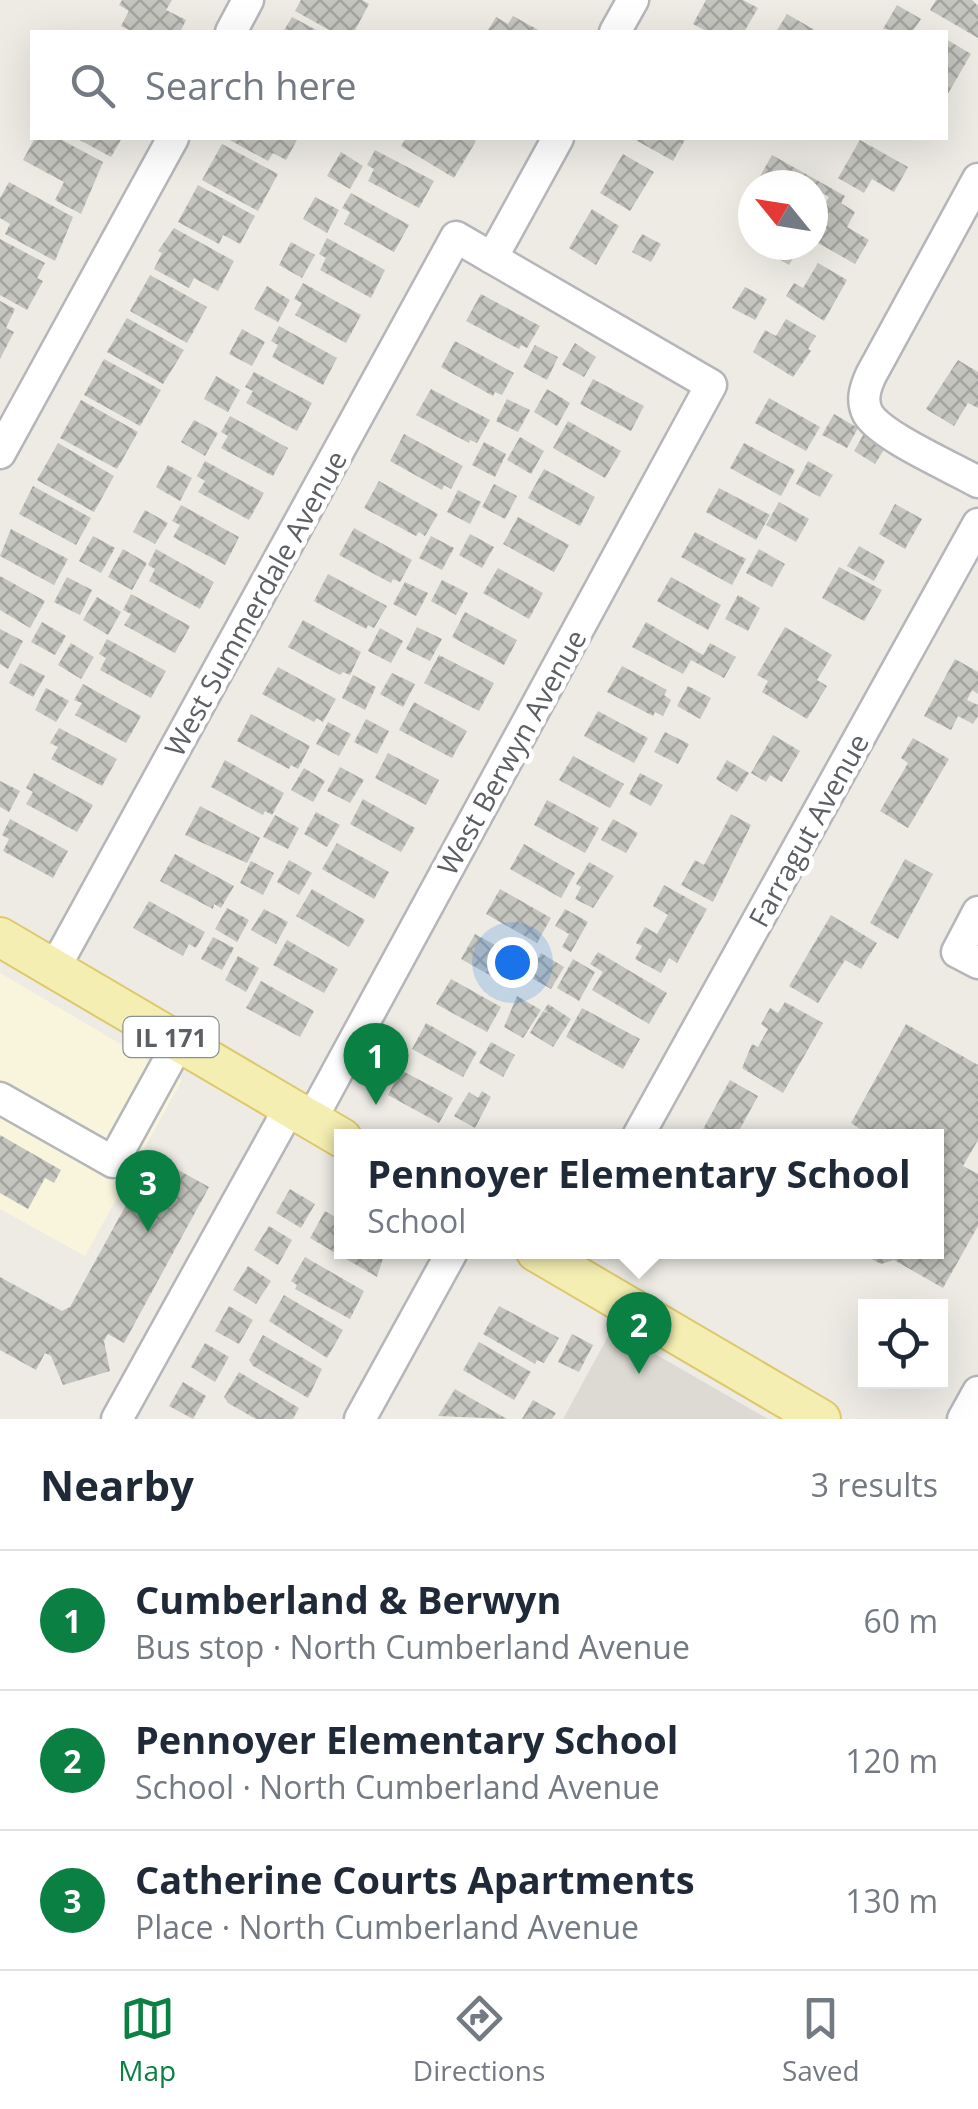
<!DOCTYPE html>
<html lang="en">
<head>
<meta charset="utf-8">
<style>
	body { margin:0; font-family:"Open Sans",sans-serif; background:#f2f2f3; color:#1f2937 }
	.controls { position:absolute; right:30px; bottom:30px; display:grid; overflow:hidden; border-radius:0px; box-shadow:0 10px 40px #0002 }
	.controls button { width:90px; height:90px; display:grid; place-items:center; padding:0; border:0; border-bottom:2px solid #e0e1e3; background:#fff; color:#1f2937; font:50px sans-serif }
	.compass { position:absolute; left:738px; top:170px; width:90px; height:90px; border-radius:50%; background:#fff; box-shadow:0 10px 40px #0002; rotate:300deg }
	.you { position:absolute; left:512px; top:962px; width:35px; height:35px; margin:-25px; border:8px solid #fff; border-radius:50%; background:#1a73e8; box-shadow:0 0 0 15px #1a73e833 }
	.badge { display:grid; place-items:center; width:65px; height:65px; border-radius:50%; background:#0b8043; color:#fff; font-size:32px; font-weight:700 }
	.pin { position:absolute; translate:-50% -82px; filter:drop-shadow(0 2px 5px #0008) }
	.pin::after { content:''; position:absolute; top:52px; width:35px; height:30px; background:inherit; clip-path:polygon(0 0,100% 0,50% 100%) }
	.popup { position:absolute; left:334px; top:1129px; width:610px; height:130px; box-sizing:border-box; display:grid; place-content:center; border-radius:0px; background:#fff; filter:drop-shadow(0 2px 8px #0005); font-size:32px; white-space:nowrap; color:#747a83 }
	.popup b { font-size:38px; color:#1f2937 }
	.popup::after { content:''; position:absolute; left:50%; top:100%; margin-left:-20px; border:20px solid transparent; border-top-color:#fff }
	.list { margin:0; padding:0; list-style:none }
	h2 { display:flex; justify-content:space-between; align-items:center; height:130px; margin:0; padding:0 40px; font-size:42px }
	h2 small { font-size:32px; font-weight:400; color:#747a83 }
	.list li { display:grid; grid-template-columns:65px 1fr auto; gap:30px; align-items:center; box-sizing:border-box; height:140px; padding:0 40px; border-top:2px solid #e0e1e3 }
	.list b { display:block; font-size:38px; white-space:nowrap }
	.list p { margin:0; font-size:32px; white-space:nowrap; color:#747a83 }
	.list em { font-size:32px; font-style:normal; color:#747a83 }
	.icon { flex:none; width:55px; height:55px; fill:none; stroke:currentColor; stroke-width:2; stroke-linecap:round; stroke-linejoin:round }
	.map { position:relative; flex:none; width:978px; height:1419px; overflow:hidden }
	.search { position:absolute; background:#fff; box-shadow:0 10px 40px #0002; left:30px; right:30px; top:30px; height:110px; display:flex; align-items:center; gap:25px; box-sizing:border-box; padding:0 35px; border-radius:0px; color:#747a83; font-size:38px }
	.sheet { height:550px; background:#fff }
	nav { display:flex; justify-content:space-around; align-items:center; box-sizing:border-box; height:140px; border-top:2px solid #e0e1e3; background:#fff; font-size:28px; color:#747a83 }
	nav a { display:grid; justify-items:center; gap:5px }
	nav .on { color:#0b8043 }
	.map>svg:first-child { display:block }
	.commercial { fill:#f9f5dd }
	.education { fill:#dcdad3 }
	.building { fill:url(#building-cross-hatch) }
	.lines { fill:none; stroke-linecap:round; stroke-linejoin:round }
	.minor-casing { stroke:#b5b6ba; stroke-width:35 }
	.major-casing { stroke:#dfc76b; stroke-width:42 }
	.minor { stroke:#fff; stroke-width:30 }
	.major { stroke:#f5eeb2; stroke-width:38 }
	.labels { text-anchor:middle; dominant-baseline:central; stroke-width:10; stroke-linejoin:round; paint-order:stroke }
	.shield { fill:#fff; stroke:#8d8f92; stroke-width:2.5 }
	.shield-label { font-size:25px; font-weight:bold; fill:#5c5f63 }
	.street-label { font-size:28px; fill:#5c5f63; stroke:#fff }
</style>
</head>
<body>
<div class="map">
<svg width="978" height="1419" viewBox="0 0 978 1419">
	<defs>
		<pattern id="building-cross-hatch" width="8" height="8" patternUnits="userSpaceOnUse" patternTransform="scale(2.5)"><rect width="8" height="8" fill="#c5c5bf"/><path d="M0 0l8 8M0 8l8-8" fill="none" stroke="#a3a39f"/></pattern>
	</defs>
	<rect width="100%" height="100%" fill="#edebe4"/>
	<path class="commercial" d="M0,973L182,1080L85,1256L0,1209Z"/>
	<path class="education" d="M612,1329L768,1419H563Z"/>
	<g class="building">
		<path d="M122,0H172L166,10L186,20L180,32H133L121,26L129,11L119,5Z"/>
		<path d="M301,0H362L369,4L354,32H333L295,11Z"/>
		<path d="M706,0H743L758,8L744,32H708L693,24Z"/>
		<path d="M936,0H972L978,6V38L930,10Z"/>
		<path d="M897,5L921,19L912,32L883,29Z"/>
		<path d="M787,14L818,32H776Z"/>
		<path d="M513,16L542,32H487L496,17L508,24Z"/>
		<path d="M292,17L320,32H283Z"/>
		<path d="M946,39L971,54L946,97Z"/>
		<path d="M35,138H58L103,162L81,214L55,200L64,182L23,160Z"/>
		<path d="M76,138H122L111,157Z"/>
		<path d="M226,138H298L286,160L273,153L268,161Z"/>
		<path d="M406,138H471L476,141L454,178L401,146Z"/>
		<path d="M632,138H686L673,161Z"/>
		<path d="M860,140L908,167L894,192L872,179L864,193L838,178Z"/>
		<path d="M222,144L278,174L258,211L202,180Z"/>
		<path d="M375,150L434,181L419,208L368,181L374,169L367,165Z"/>
		<path d="M341,152L363,166L350,189L327,176Z"/>
		<path d="M623,154L654,172L630,211L600,193Z"/>
		<path d="M772,155L845,196L841,203L855,212L847,227L869,240L855,264L813,240V224L829,197L794,176L789,185H770L759,178Z"/>
		<path d="M9,182L73,217L55,261L5,234L10,224L0,218V198Z"/>
		<path d="M198,185L255,216L240,244L223,235L219,244L178,222Z"/>
		<path d="M351,193L409,225L394,252L344,224L350,212L342,208Z"/>
		<path d="M315,197L339,210L327,233L303,219Z"/>
		<path d="M592,209L619,226L596,265L569,248Z"/>
		<path d="M174,228L234,261L218,291L194,278L189,288L154,269L162,253L158,251Z"/>
		<path d="M642,234L661,244L651,262L632,252Z"/>
		<path d="M327,238L385,270L371,298L320,270L326,258L319,254Z"/>
		<path d="M0,239L45,263L37,278L43,281L27,310L0,295Z"/>
		<path d="M291,242L315,255L302,278L279,265Z"/>
		<path d="M771,245H801L789,265L767,252Z"/>
		<path d="M818,263L847,280L824,321L786,296L794,283L803,288Z"/>
		<path d="M150,275L207,307L187,343L130,311Z"/>
		<path d="M303,283L361,315L346,343L295,315L302,303L294,299Z"/>
		<path d="M267,286L290,300L278,322L254,309Z"/>
		<path d="M745,287L767,299L755,320L732,308Z"/>
		<path d="M481,294L540,326L527,348L521,345L519,349L466,321Z"/>
		<path d="M0,301L15,309L6,328L14,332L0,359Z"/>
		<path d="M127,318L184,350L163,384L107,352Z"/>
		<path d="M786,319L816,336L808,349L811,351L793,377L753,352L765,330L776,336Z"/>
		<path d="M279,326L337,358L323,385L272,357L278,345L271,341Z"/>
		<path d="M242,329L265,342L252,366L229,354Z"/>
		<path d="M455,341L514,373L502,395L495,392L493,396L441,367Z"/>
		<path d="M575,343L596,357L584,377L562,365Z"/>
		<path d="M535,345L558,357L547,380L523,367Z"/>
		<path d="M104,359L161,390L140,426L84,395Z"/>
		<path d="M958,360L978,372V408L968,403L954,426L926,409Z"/>
		<path d="M254,372L312,403L297,431L246,403L253,391L245,387Z"/>
		<path d="M216,376L240,390L228,412L204,399Z"/>
		<path d="M593,379L644,406L631,431L580,404Z"/>
		<path d="M431,389L490,420L477,443L470,440L469,443L416,415Z"/>
		<path d="M547,389L570,403L557,426L534,412Z"/>
		<path d="M769,398L820,427L806,451L755,423Z"/>
		<path d="M507,399L530,410L518,432L496,421Z"/>
		<path d="M81,400L138,432L117,469L60,438Z"/>
		<path d="M834,414L858,428L847,448L822,435Z"/>
		<path d="M230,416L288,448L273,476L221,448L228,436L221,432Z"/>
		<path d="M194,420L218,433L205,456L181,442Z"/>
		<path d="M568,421L621,451L605,478L553,448Z"/>
		<path d="M865,432L887,445L875,464L854,451Z"/>
		<path d="M404,434L463,466L451,489L444,485L442,490L390,461Z"/>
		<path d="M520,437L544,451L531,474L507,460Z"/>
		<path d="M484,442L506,454L495,477L472,465Z"/>
		<path d="M58,443L114,476L94,512L37,480Z"/>
		<path d="M744,443L795,470L781,496L730,468Z"/>
		<path d="M205,461L264,493L249,520L198,492L205,481L197,476Z"/>
		<path d="M808,461L833,475L820,497L796,484Z"/>
		<path d="M168,465L192,478L180,501L156,487Z"/>
		<path d="M544,469L595,497L580,526L528,498Z"/>
		<path d="M379,481L438,514L425,536L419,532L416,536L364,508Z"/>
		<path d="M494,484L517,496L505,519L482,507Z"/>
		<path d="M33,486L91,518L76,545L19,514Z"/>
		<path d="M719,488L770,515L756,540L706,512Z"/>
		<path d="M458,490L481,502L470,524L447,512Z"/>
		<path d="M779,502L809,519L796,542L766,525Z"/>
		<path d="M895,504L922,519L905,549L879,534Z"/>
		<path d="M181,505L239,537L225,565L173,537L180,525L172,521Z"/>
		<path d="M145,510L168,523L155,544L133,532Z"/>
		<path d="M518,517L569,545L554,572L503,544Z"/>
		<path d="M354,528L412,560L400,582L393,579L391,583L339,555Z"/>
		<path d="M11,529L68,559L54,585L0,556Z"/>
		<path d="M695,532L746,559L732,585L681,557Z"/>
		<path d="M470,534L494,547L482,568L459,555Z"/>
		<path d="M93,536L115,548L101,573L79,561Z"/>
		<path d="M431,536L454,548L442,570L419,558Z"/>
		<path d="M859,546L885,561L874,581L847,566Z"/>
		<path d="M123,549L147,563L132,590L108,577Z"/>
		<path d="M156,549L214,582L200,609L149,581L155,569L148,565Z"/>
		<path d="M759,549L785,564L772,587L746,573Z"/>
		<path d="M839,567L882,590L864,621L822,598Z"/>
		<path d="M498,568L543,593L529,619L483,593Z"/>
		<path d="M328,574L387,606L374,628L368,625L366,629L314,601Z"/>
		<path d="M0,576L45,601L30,628L0,610Z"/>
		<path d="M67,577L92,590L80,615L54,602Z"/>
		<path d="M671,577L721,605L708,630L657,601Z"/>
		<path d="M442,580L468,593L456,615L431,601Z"/>
		<path d="M405,582L428,593L416,616L393,604Z"/>
		<path d="M131,594L190,626L175,653L124,625L131,614L123,610Z"/>
		<path d="M738,595L760,608L748,631L725,619Z"/>
		<path d="M97,597L121,612L108,635L83,620Z"/>
		<path d="M465,612L517,640L504,665L452,637Z"/>
		<path d="M303,620L361,652L350,675L343,672L340,675L288,647Z"/>
		<path d="M42,622L66,636L55,655L31,642Z"/>
		<path d="M646,622L703,655L710,643L736,657L724,678L691,660L683,674L632,647Z"/>
		<path d="M417,627L442,639L430,661L406,649Z"/>
		<path d="M785,627L832,655L817,680L827,686L807,719L762,692L768,681L757,675Z"/>
		<path d="M380,628L403,641L391,663L368,651Z"/>
		<path d="M0,629L23,641L8,669L0,664Z"/>
		<path d="M107,639L166,671L151,698L100,670L106,658L99,654Z"/>
		<path d="M71,643L94,657L81,679L58,665Z"/>
		<path d="M439,655L494,683L479,711L424,683Z"/>
		<path d="M955,659L978,672V694L972,690L967,700L978,705V716L973,724L958,716L951,730L924,716Z"/>
		<path d="M20,663L45,676L33,697L9,683Z"/>
		<path d="M622,666L667,690L664,695L671,700L663,716L655,712L653,716L607,692Z"/>
		<path d="M278,667L336,699L323,722L317,718L314,722L262,694Z"/>
		<path d="M392,673L415,684L403,707L380,694Z"/>
		<path d="M353,675L376,687L365,710L342,698Z"/>
		<path d="M83,684L141,716L126,743L75,715L82,703L74,700Z"/>
		<path d="M688,686L711,698L700,719L677,706Z"/>
		<path d="M46,688L69,701L56,722L35,710Z"/>
		<path d="M414,702L467,731L452,758L399,730Z"/>
		<path d="M598,711L648,738L634,763L584,736Z"/>
		<path d="M251,714L310,746L298,769L291,765L289,769L237,741Z"/>
		<path d="M366,719L389,731L377,754L354,742Z"/>
		<path d="M328,722L351,734L339,756L316,744Z"/>
		<path d="M59,728L117,759L102,786L51,759L58,747L50,743Z"/>
		<path d="M665,732L689,744L678,764L654,752Z"/>
		<path d="M773,735L800,751L782,782L770,775L766,782L751,773Z"/>
		<path d="M913,738L949,759L908,828L880,811L908,763L901,758Z"/>
		<path d="M388,753L439,780L426,805L375,778Z"/>
		<path d="M573,756L624,784L610,808L559,780Z"/>
		<path d="M225,760L284,793L272,815L265,811L263,815L211,787Z"/>
		<path d="M727,760L749,773L737,792L716,779Z"/>
		<path d="M340,767L364,780L350,803L327,791Z"/>
		<path d="M304,768L325,781L313,802L291,790Z"/>
		<path d="M34,773L93,805L77,832L26,804L33,792L26,788Z"/>
		<path d="M640,773L663,785L651,806L629,794Z"/>
		<path d="M0,781L20,791L9,812L0,807Z"/>
		<path d="M363,799L415,828L401,852L350,824Z"/>
		<path d="M547,800L599,828L585,853L534,825Z"/>
		<path d="M200,806L260,838L247,863L185,835Z"/>
		<path d="M316,812L340,825L327,847L304,834Z"/>
		<path d="M731,814L751,825L713,902L681,885L695,860L704,865Z"/>
		<path d="M275,815L299,828L288,849L263,837Z"/>
		<path d="M10,819L68,851L53,878L3,851L9,839L2,835Z"/>
		<path d="M613,819L638,833L626,853L601,840Z"/>
		<path d="M337,843L389,872L374,899L322,869Z"/>
		<path d="M524,844L575,873L561,898L510,869Z"/>
		<path d="M175,854L234,886L221,908L214,904L213,909L160,881Z"/>
		<path d="M905,859L933,874L898,939L870,923Z"/>
		<path d="M289,860L312,873L299,895L277,882Z"/>
		<path d="M251,861L274,873L263,895L240,883Z"/>
		<path d="M589,862L614,876L593,908L575,899L581,887L576,884Z"/>
		<path d="M664,885L707,909L677,963L669,958L661,973L635,959L642,946L636,943L645,927L657,934L668,915L653,906Z"/>
		<path d="M312,889L365,920L349,947L296,916Z"/>
		<path d="M500,889L551,918L537,943L486,914Z"/>
		<path d="M149,901L205,932L196,948L189,944L183,956L133,928Z"/>
		<path d="M227,908L249,920L237,942L215,929Z"/>
		<path d="M264,909L288,922L276,944L251,930Z"/>
		<path d="M565,909L588,922L571,952L562,947L569,934L555,926Z"/>
		<path d="M831,915L877,943L861,969L845,960L818,1003L789,986Z"/>
		<path d="M475,934L526,962L512,988L461,959Z"/>
		<path d="M213,937L234,948L222,970L201,959Z"/>
		<path d="M287,940L338,969L324,993L273,965Z"/>
		<path d="M598,952L667,993L649,1024L592,990L603,972L590,964Z"/>
		<path d="M541,953L564,967L551,989L528,976Z"/>
		<path d="M238,956L259,968L246,992L225,980Z"/>
		<path d="M573,959L595,972L579,1001L557,988Z"/>
		<path d="M451,979L501,1007L487,1032L436,1004Z"/>
		<path d="M261,981L314,1011L300,1037L246,1008Z"/>
		<path d="M517,996L541,1010L523,1038L504,1027Z"/>
		<path d="M785,1002L823,1023L783,1093L742,1068L752,1044L758,1047L768,1029L761,1024L770,1008L778,1013Z"/>
		<path d="M548,1004L571,1019L553,1047L530,1033L543,1011L551,1014L544,1010Z"/>
		<path d="M582,1008L640,1039L623,1069L566,1037Z"/>
		<path d="M426,1023L477,1052L463,1077L412,1049Z"/>
		<path d="M906,1024L978,1065V1140L963,1166L978,1174V1226L943,1288L894,1260L881,1264L858,1252H936V1136H860L863,1131L851,1123Z"/>
		<path d="M491,1042L515,1055L503,1077L479,1063Z"/>
		<path d="M401,1070L453,1098L439,1123L388,1095Z"/>
		<path d="M730,1080L758,1096L736,1136H712L702,1131Z"/>
		<path d="M482,1091L491,1097L475,1128L454,1116L469,1092L478,1098Z"/>
		<path d="M0,1135L61,1170L54,1183L45,1178L28,1209L0,1193Z"/>
		<path d="M153,1156L209,1187L124,1343L108,1334L104,1341L110,1371L63,1385L51,1356L45,1353L36,1370L0,1350V1277L62,1311L70,1307Z"/>
		<path d="M290,1189L315,1204L301,1228L276,1213Z"/>
		<path d="M325,1211L342,1221V1252H385L377,1277L310,1238Z"/>
		<path d="M269,1226L292,1240L278,1265L254,1250Z"/>
		<path d="M305,1257L364,1291L350,1319L295,1289L297,1285L291,1281Z"/>
		<path d="M248,1266L271,1281L256,1304L233,1290Z"/>
		<path d="M284,1295L343,1330L327,1358L269,1321Z"/>
		<path d="M229,1306L253,1320L239,1344L215,1331Z"/>
		<path d="M499,1306L559,1338L544,1363L537,1360L535,1364L483,1334Z"/>
		<path d="M572,1334L593,1345L579,1372L558,1362Z"/>
		<path d="M263,1335L322,1369L308,1398L253,1366L249,1360Z"/>
		<path d="M479,1342L531,1372L514,1400L463,1370Z"/>
		<path d="M205,1343L229,1357L215,1382L191,1367Z"/>
		<path d="M239,1372L299,1408L293,1419H256L228,1403L224,1397Z"/>
		<path d="M183,1382L206,1396L193,1419L169,1406Z"/>
		<path d="M455,1389L507,1419L438,1416Z"/>
		<path d="M533,1400L556,1413L552,1419H522Z"/>
	</g>
	<g class="lines">
		<g class="minor-casing">
			<g id="minor">
				<path d="M231,32L248,0"/>
				<path d="M615,32L633,0"/>
				<path d="M978,179L871,375C865,388 861,401 868,414C882,437 952,467 978,482"/>
				<path d="M492,258L558,138"/>
				<path d="M0,453L173,138"/>
				<path d="M978,912L957,952L978,963"/>
				<path d="M54,969L456,237L711,385L311,1120"/>
				<path d="M0,1098L113,1162L179,1042"/>
				<path d="M638,1136L978,524"/>
				<path d="M117,1419L290,1107"/>
				<path d="M360,1419L452,1252"/>
				<path d="M963,1419L978,1392"/>
			</g>
		</g>
		<g class="major-casing">
			<g id="major">
				<path d="M0,937L342,1138"/>
				<path d="M536,1252L821,1419"/>
			</g>
		</g>
		<use href="#minor" class="minor"/>
		<use href="#major" class="major"/>
	</g>
	<g class="labels">
		<rect class="shield" x="123.5" y="1017" width="95" height="40" rx="8"/>
		<g class="shield-label">
			<text x="171" y="1037">IL 171</text>
		</g>
		<g class="street-label">
			<text transform="translate(255 603) rotate(-61)">West Summerdale Avenue</text>
			<text transform="translate(511 752) rotate(-61)">West Berwyn Avenue</text>
			<text transform="translate(808 830) rotate(-61)">Farragut Avenue</text>
		</g>
	</g>
</svg>
<div class="controls">
<button><svg class="icon" aria-label="locate" viewBox="0 0 24 24"><circle cx="12" cy="12" r="6"/><path d="M12 2v4M12 18v4M2 12h4M18 12h4"/></svg></button>
</div>
<svg class="compass" viewBox="-18 -18 36 36"><path d="M0-13l5 13h-10z" fill="#e53935"/><path d="M0 13l5-13h-10z" fill="#747a83"/></svg>
<div class="you"></div>
<div class="pin badge" style="left:376px;top:1105px">1</div>
<div class="pin badge" style="left:639px;top:1374px">2</div>
<div class="popup"><b>Pennoyer Elementary School</b>School</div>
<div class="pin badge" style="left:148px;top:1232px">3</div>
<div class="search"><svg class="icon" aria-label="search" viewBox="0 0 24 24"><circle cx="10" cy="10" r="6"/><path d="M15 15l6 6"/></svg>Search here</div>
</div>
<section class="sheet">
<h2>Nearby<small>3 results</small></h2>
<ul class="list">
<li><span class="badge">1</span><div><b>Cumberland &amp; Berwyn</b><p>Bus stop · North Cumberland Avenue</p></div><em>60 m</em></li>
<li><span class="badge">2</span><div><b>Pennoyer Elementary School</b><p>School · North Cumberland Avenue</p></div><em>120 m</em></li>
<li><span class="badge">3</span><div><b>Catherine Courts Apartments</b><p>Place · North Cumberland Avenue</p></div><em>130 m</em></li>
</ul>
</section>
<nav>
<a class="on"><svg class="icon" aria-label="map" viewBox="0 0 24 24"><path d="M3 6l6-2 6 2 6-2v14l-6 2-6-2-6 2zM9 4v14M15 6v14"/></svg>Map</a>
<a><svg class="icon" aria-label="directions" viewBox="0 0 24 24"><path d="M12 3l9 9-9 9-9-9zM9 14v-3h6M13 9l2 2-2 2"/></svg>Directions</a>
<a><svg class="icon" aria-label="saved" viewBox="0 0 24 24"><path d="M7 4h10v16l-5-4-5 4z"/></svg>Saved</a>
</nav>
</body>
</html>
